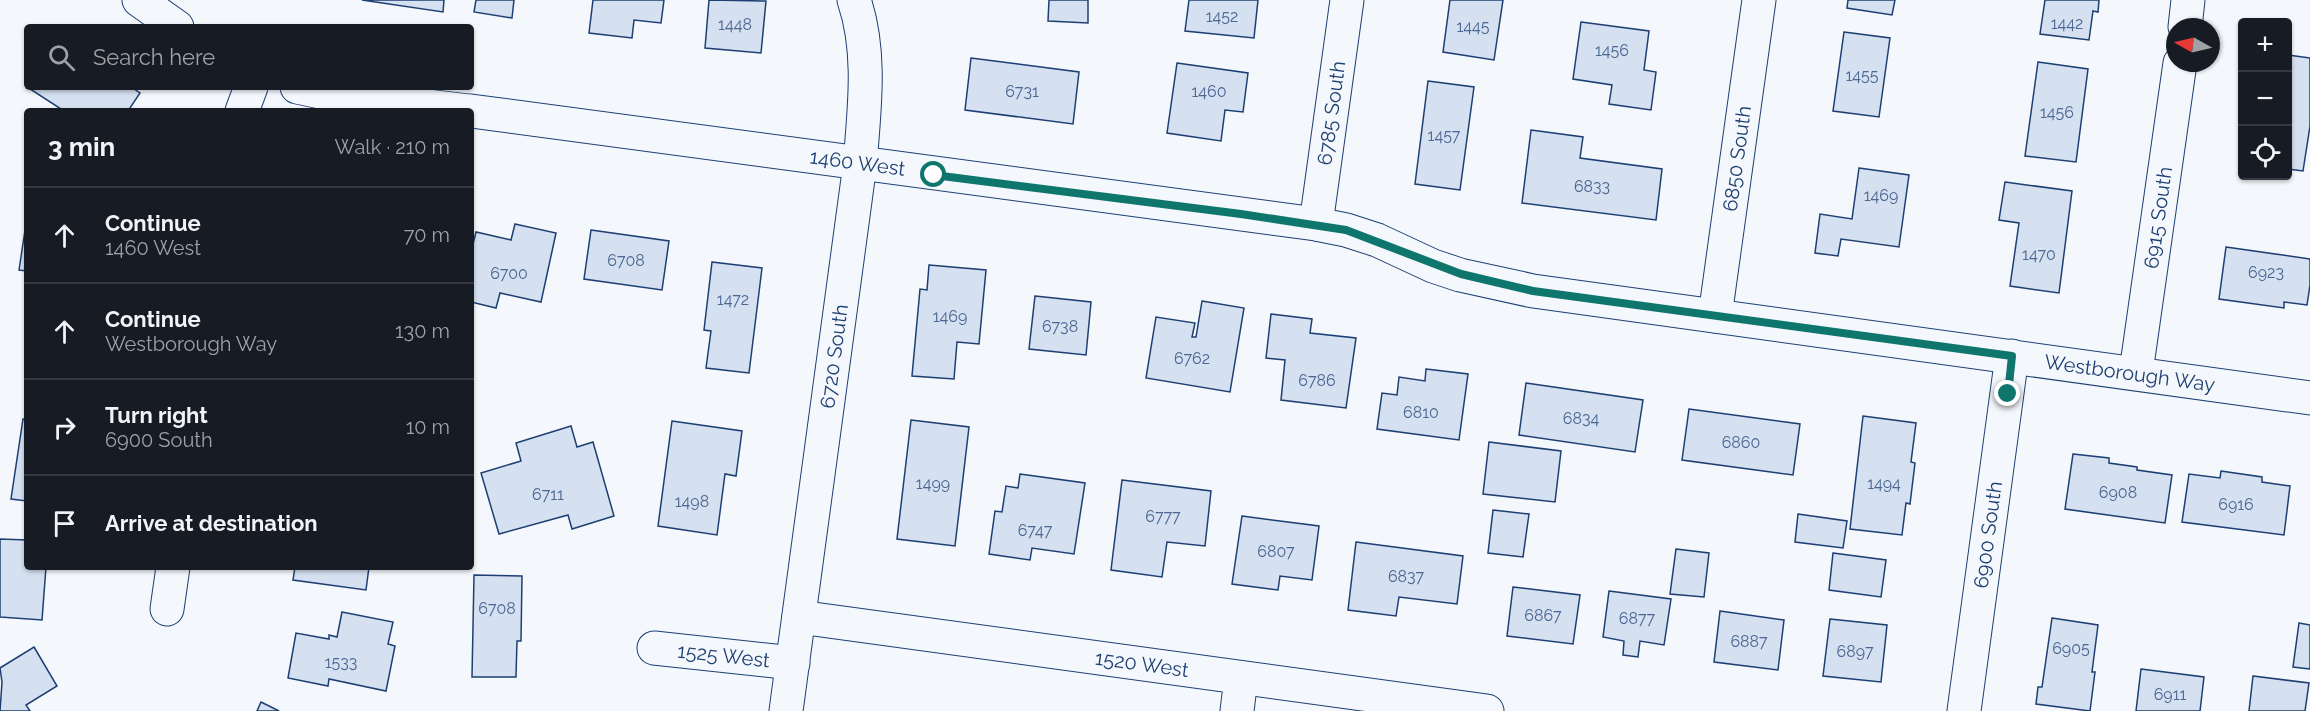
<!DOCTYPE html>
<html lang="en">
<head>
<meta charset="utf-8">
<style>
	body { margin:0; font-family:Raleway,sans-serif; background:#242831; color:#f1f3f6 }
	.controls { position:absolute; right:18px; top:18px; display:grid; overflow:hidden; border-radius:6px; box-shadow:0 2px 4px #0004 }
	.controls button { width:54px; height:54px; display:grid; place-items:center; padding:0; border:0; border-bottom:2px solid #363941; background:#171b24; color:#f1f3f6; font:30px sans-serif }
	.compass { position:absolute; left:2166px; top:18px; width:54px; height:54px; border-radius:50%; background:#171b24; box-shadow:0 2px 4px #0004; rotate:278deg }
	.stop { position:absolute; width:18px; height:18px; margin:-14px; border:4px solid #0f766e; border-radius:50%; background:#fff }
	.stop.end { background:#0f766e; border-color:#fff; box-shadow:0 2px 6px #0008 }
	.list { margin:0; padding:0; list-style:none }
	h2 { display:flex; justify-content:space-between; align-items:center; height:78px; margin:0; padding:0 24px; font-size:26px }
	h2 small { font-size:20px; font-weight:400; color:#9ea1a6 }
	.list li { display:grid; grid-template-columns:39px 1fr auto; gap:18px; align-items:center; box-sizing:border-box; height:96px; padding:0 24px; border-top:2px solid #363941 }
	.list b { display:block; font-size:22px; white-space:nowrap }
	.list p { margin:0; font-size:20px; white-space:nowrap; color:#9ea1a6 }
	.list em { font-size:20px; font-style:normal; color:#9ea1a6 }
	.icon { flex:none; width:33px; height:33px; fill:none; stroke:currentColor; stroke-width:2; stroke-linecap:round; stroke-linejoin:round }
	.map { position:relative; flex:none; width:2310px; height:711px; overflow:hidden }
	.search { position:absolute; background:#171b24; box-shadow:0 2px 4px #0004; left:24px; top:24px; width:450px; height:66px; display:flex; align-items:center; gap:15px; box-sizing:border-box; padding:0 21px; border-radius:6px; color:#9ea1a6; font-size:22px }
	.panel { position:absolute; background:#171b24; box-shadow:0 2px 4px #0004; left:24px; top:108px; width:450px; height:462px; border-radius:6px }
	.map>svg:first-child { display:block }
	.building { fill:#d5e0f0; stroke:#1d3f73; stroke-width:1.5 }
	.lines { fill:none; stroke-linecap:round; stroke-linejoin:round }
	.minor-casing { stroke:#1d3f73; stroke-width:35 }
	.minor { stroke:#f4f7fb; stroke-width:33 }
	.route { stroke:#0f766e; stroke-width:8 }
	.labels { text-anchor:middle; dominant-baseline:central; stroke-width:4.5; stroke-linejoin:round; paint-order:stroke }
	.number-label { font-size:16px; fill:#4b6792 }
	.street-label { font-size:20px; fill:#1d3f73; stroke:#f4f7fb }
</style>
</head>
<body>
<div class="map">
<svg width="2310" height="711" viewBox="0 0 2310 711">
	<rect width="100%" height="100%" fill="#f4f7fb"/>
	<g class="building">
		<path d="M362,0H444L443,12Z"/>
		<path d="M476,0H514L512,18L474,12Z"/>
		<path d="M593,0H664L661,23L634,20L632,38L589,33Z"/>
		<path d="M709,0L766,1L761,53L705,48Z"/>
		<path d="M1049,0H1088V23L1048,21Z"/>
		<path d="M1189,0H1258L1254,38L1185,31Z"/>
		<path d="M1450,0H1503L1494,60L1443,52Z"/>
		<path d="M1848,0H1895L1892,15L1847,8Z"/>
		<path d="M2045,0H2099L2098,12L2093,11L2089,40L2040,34Z"/>
		<path d="M1581,22L1649,31L1644,70L1656,72L1651,110L1609,104L1612,85L1573,79Z"/>
		<path d="M1844,32L1890,38L1879,117L1833,111Z"/>
		<path d="M2288,55L2310,58V126L2303,171L2288,169Z"/>
		<path d="M971,58L1079,72L1073,124L965,110Z"/>
		<path d="M2038,62L2088,69L2076,162L2025,156Z"/>
		<path d="M1177,63L1248,73L1243,112L1225,110L1221,141L1167,133Z"/>
		<path d="M1428,81L1474,87L1460,190L1415,184Z"/>
		<path d="M31,87H131L140,93L128,111H64L30,89Z"/>
		<path d="M1531,130L1583,137L1580,158L1662,169L1656,220L1522,203Z"/>
		<path d="M1859,168L1909,175L1899,247L1841,239L1838,256L1815,253L1820,214L1852,219Z"/>
		<path d="M2005,182L2072,191L2059,293L2010,286L2019,223L1999,220Z"/>
		<path d="M27,217V271L19,270Z"/>
		<path d="M515,224L556,233L541,302L500,293L496,308L471,302V252L476,232L511,240Z"/>
		<path d="M591,230L669,241L662,290L584,279Z"/>
		<path d="M2226,247L2310,259V285L2307,305L2284,302V308L2219,299Z"/>
		<path d="M712,262L762,268L749,373L706,368L711,331L704,330Z"/>
		<path d="M929,265L986,270L979,344L957,342L954,379L912,376L920,289L927,290Z"/>
		<path d="M1035,296L1091,302L1086,355L1029,349Z"/>
		<path d="M1202,301L1244,308L1230,392L1146,378L1156,317L1195,323L1192,337H1196Z"/>
		<path d="M1271,314L1312,319L1310,333L1356,338L1346,408L1281,400L1285,360L1266,358Z"/>
		<path d="M1426,369L1468,374L1459,440L1377,429L1382,393L1397,395L1399,377L1425,381Z"/>
		<path d="M1526,383L1643,400L1635,452L1519,435Z"/>
		<path d="M1689,409L1800,424L1793,475L1682,460Z"/>
		<path d="M1863,416L1916,423L1911,462L1915,463L1910,504L1906,503L1902,535L1850,529Z"/>
		<path d="M23,419L27,420V501L11,499Z"/>
		<path d="M911,420L969,427L955,546L897,539Z"/>
		<path d="M672,421L742,431L736,476L725,474L717,535L658,526Z"/>
		<path d="M571,426L577,447L593,442L614,516L572,529L568,515L499,534L481,473L521,461L516,443Z"/>
		<path d="M1489,442L1561,451L1555,502L1483,494Z"/>
		<path d="M2073,454L2109,458V463L2137,467V470L2172,475L2165,523L2065,509Z"/>
		<path d="M2221,471L2262,477V482L2290,486L2284,535L2182,522L2189,474L2220,478Z"/>
		<path d="M1020,474L1085,483L1074,554L1032,548L1030,560L989,554L995,511L1002,512L1006,486L1018,488Z"/>
		<path d="M1122,480L1211,491L1205,546L1167,542L1162,577L1111,570Z"/>
		<path d="M1493,510L1529,514L1523,557L1488,553Z"/>
		<path d="M1798,514L1847,521L1843,548L1795,542Z"/>
		<path d="M1242,516L1319,526L1312,580L1280,576L1278,590L1232,584Z"/>
		<path d="M0,539L27,540V567H46L42,620L0,617Z"/>
		<path d="M1356,542L1463,556L1457,604L1399,597L1396,616L1348,610Z"/>
		<path d="M1676,549L1709,553L1704,597L1670,594Z"/>
		<path d="M1833,553L1886,560L1881,597L1829,590Z"/>
		<path d="M295,567H369L366,590L293,580Z"/>
		<path d="M474,575L522,576L521,641H517L516,677H472Z"/>
		<path d="M1513,587L1580,595L1573,644L1507,636Z"/>
		<path d="M1609,591L1671,599L1664,645L1640,641L1638,657L1623,655L1624,641L1603,637Z"/>
		<path d="M1720,611L1784,620L1778,670L1714,662Z"/>
		<path d="M342,612L393,622L388,644L395,646L386,691L329,679L328,686L288,678L296,633L329,639V635L337,637Z"/>
		<path d="M2052,618L2098,625L2092,672H2095L2090,711L2036,704L2038,687H2042Z"/>
		<path d="M1830,619L1887,625L1881,682L1823,676Z"/>
		<path d="M2299,623L2310,625V669L2293,667Z"/>
		<path d="M34,647L57,686L26,705L30,711H0L2,682L0,668Z"/>
		<path d="M2141,669L2204,677L2200,711H2136Z"/>
		<path d="M2253,676L2309,683L2305,711H2249Z"/>
		<path d="M261,702L279,711H257Z"/>
	</g>
	<g class="lines">
		<g class="minor-casing">
			<g id="minor">
				<path d="M139,0L177,27"/>
				<path d="M2185,27L2188,0"/>
				<path d="M297,87L330,94L468,111"/>
				<path d="M242,111L251,87"/>
				<path id="s1" d="M471,111L1316,224L1346,230L1377,240L1433,266L1460,275L1533,291L2310,398"/>
				<path id="s2" d="M1316,224L1347,0"/>
				<path id="s3" d="M1715,316L1759,0"/>
				<path id="s4" d="M2136,372L2180,63"/>
				<path d="M167,609L173,567"/>
				<path id="s5" d="M799,617L1487,711"/>
				<path id="s6" d="M654,648L793,663"/>
				<path id="s7" d="M786,711L860,164C864,111 872,52 854,0"/>
				<path d="M1237,711L1241,678"/>
				<path id="s8" d="M1964,711L2012,356"/>
			</g>
		</g>
		<use href="#minor" class="minor"/>
	</g>
	<g class="lines">
		<path class="route" d="M934,175L1241,214L1346,230L1461,274L1533,291L2012,356L2008,394"/>
	</g>
	<g class="labels">
		<g class="number-label">
			<text x="1222" y="16">1452</text>
			<text x="2067" y="23">1442</text>
			<text x="735" y="24">1448</text>
			<text x="1473" y="26">1445</text>
			<text x="1612" y="50">1456</text>
			<text x="1862" y="75">1455</text>
			<text x="1022" y="91">6731</text>
			<text x="1209" y="91">1460</text>
			<text x="2057" y="112">1456</text>
			<text x="1444" y="135">1457</text>
			<text x="1592" y="186">6833</text>
			<text x="1881" y="195">1469</text>
			<text x="2039" y="254">1470</text>
			<text x="626" y="260">6708</text>
			<text x="2266" y="272">6923</text>
			<text x="509" y="273">6700</text>
			<text x="733" y="299">1472</text>
			<text x="950" y="316">1469</text>
			<text x="1060" y="326">6738</text>
			<text x="1192" y="358">6762</text>
			<text x="1317" y="380">6786</text>
			<text x="1421" y="412">6810</text>
			<text x="1581" y="418">6834</text>
			<text x="1741" y="442">6860</text>
			<text x="933" y="483">1499</text>
			<text x="1884" y="483">1494</text>
			<text x="2118" y="492">6908</text>
			<text x="548" y="494">6711</text>
			<text x="692" y="501">1498</text>
			<text x="2236" y="504">6916</text>
			<text x="1163" y="516">6777</text>
			<text x="1035" y="530">6747</text>
			<text x="1276" y="551">6807</text>
			<text x="1406" y="576">6837</text>
			<text x="497" y="608">6708</text>
			<text x="1543" y="615">6867</text>
			<text x="1637" y="618">6877</text>
			<text x="1749" y="641">6887</text>
			<text x="2071" y="648">6905</text>
			<text x="1855" y="651">6897</text>
			<text x="341" y="662">1533</text>
			<text x="2170" y="694">6911</text>
		</g>
		<g class="street-label">
			<text stroke="none"><textPath href="#s2" startOffset="112">6785 South</textPath></text>
			<text stroke="none"><textPath href="#s3" startOffset="159">6850 South</textPath></text>
			<text stroke="none"><textPath href="#s1" startOffset="390">1460 West</textPath></text>
			<text stroke="none"><textPath href="#s4" startOffset="156">6915 South</textPath></text>
			<text stroke="none"><textPath href="#s7" startOffset="358">6720 South</textPath></text>
			<text stroke="none"><textPath href="#s1" startOffset="1683">Westborough Way</textPath></text>
			<text stroke="none"><textPath href="#s8" startOffset="178">6900 South</textPath></text>
			<text stroke="none"><textPath href="#s6" startOffset="70">1525 West</textPath></text>
			<text stroke="none"><textPath href="#s5" startOffset="346">1520 West</textPath></text>
		</g>
	</g>
</svg>
<div class="controls">
<button>+</button>
<button>−</button>
<button><svg class="icon" aria-label="locate" viewBox="0 0 24 24"><circle cx="12" cy="12" r="6"/><path d="M12 2v4M12 18v4M2 12h4M18 12h4"/></svg></button>
</div>
<svg class="compass" viewBox="-18 -18 36 36"><path d="M0-13l5 13h-10z" fill="#e53935"/><path d="M0 13l5-13h-10z" fill="#9ea1a6"/></svg>
<div class="stop" style="left:934px;top:175px"></div>
<div class="stop end" style="left:2008px;top:394px"></div>
<div class="search"><svg class="icon" aria-label="search" viewBox="0 0 24 24"><circle cx="10" cy="10" r="6"/><path d="M15 15l6 6"/></svg>Search here</div>
<section class="panel">
<h2>3 min<small>Walk · 210 m</small></h2>
<ul class="list">
<li><svg class="icon" aria-label="ahead" viewBox="0 0 24 24"><path d="M12 20V5M6 11l6-6 6 6"/></svg><div><b>Continue</b><p>1460 West</p></div><em>70 m</em></li>
<li><svg class="icon" aria-label="ahead" viewBox="0 0 24 24"><path d="M12 20V5M6 11l6-6 6 6"/></svg><div><b>Continue</b><p>Westborough Way</p></div><em>130 m</em></li>
<li><svg class="icon" aria-label="right" viewBox="0 0 24 24"><path d="M7 20v-9h11M14 6l5 5-5 5"/></svg><div><b>Turn right</b><p>6900 South</p></div><em>10 m</em></li>
<li><svg class="icon" aria-label="arrive" viewBox="0 0 24 24"><path d="M6 21V4h12l-3 4 3 4H6"/></svg><div><b>Arrive at destination</b></div></li>
</ul>
</section>
</div>
</body>
</html>
